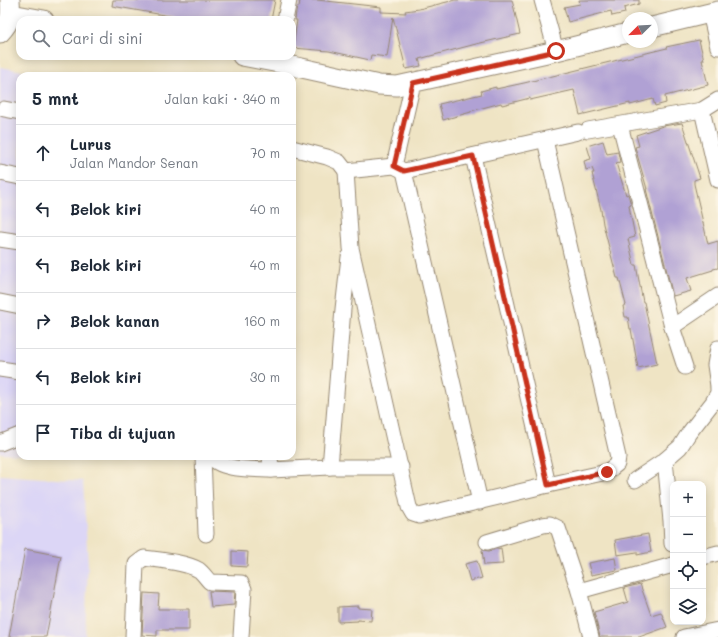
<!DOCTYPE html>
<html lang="id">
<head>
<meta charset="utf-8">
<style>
	body { margin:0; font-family:Mali,sans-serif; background:#f2f2f3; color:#1f2937 }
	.controls { position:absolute; right:12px; bottom:12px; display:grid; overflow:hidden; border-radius:8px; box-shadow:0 2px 10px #0003 }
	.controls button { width:36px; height:36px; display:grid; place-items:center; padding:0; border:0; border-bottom:1px solid #e0e1e3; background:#fff; color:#1f2937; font:20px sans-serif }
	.compass { position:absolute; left:622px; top:12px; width:36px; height:36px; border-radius:50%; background:#fff; box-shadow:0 2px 10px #0003; rotate:246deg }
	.stop { position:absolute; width:12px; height:12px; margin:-9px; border:3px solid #c8321e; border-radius:50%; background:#fff }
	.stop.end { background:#c8321e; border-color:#fff; box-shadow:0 1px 4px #0008 }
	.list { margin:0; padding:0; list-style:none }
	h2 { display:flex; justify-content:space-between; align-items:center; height:52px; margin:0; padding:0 16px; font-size:17px }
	h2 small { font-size:13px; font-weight:400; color:#747a83 }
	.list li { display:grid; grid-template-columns:26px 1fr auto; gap:12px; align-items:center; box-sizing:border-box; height:56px; padding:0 16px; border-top:1px solid #e0e1e3 }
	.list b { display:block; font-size:15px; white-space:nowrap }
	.list p { margin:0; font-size:13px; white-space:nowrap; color:#747a83 }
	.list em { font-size:13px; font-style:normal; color:#747a83 }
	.icon { flex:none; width:22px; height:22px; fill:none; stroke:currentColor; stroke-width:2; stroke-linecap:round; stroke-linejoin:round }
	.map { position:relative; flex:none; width:718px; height:637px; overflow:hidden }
	.search { position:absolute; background:#fff; box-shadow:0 2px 10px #0003; left:16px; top:16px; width:280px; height:44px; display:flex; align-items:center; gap:10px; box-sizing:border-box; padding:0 14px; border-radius:12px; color:#747a83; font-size:15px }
	.panel { position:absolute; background:#fff; box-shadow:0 2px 10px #0003; left:16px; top:72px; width:280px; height:388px; border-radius:12px }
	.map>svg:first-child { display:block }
	.built { fill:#dcd6f6 }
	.building { fill:#b0a1d4 }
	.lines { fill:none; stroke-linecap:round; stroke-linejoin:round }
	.minor-casing { stroke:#958771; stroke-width:17 }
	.tertiary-casing { stroke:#958771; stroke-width:21 }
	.minor { stroke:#fff; stroke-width:15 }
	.tertiary { stroke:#fff; stroke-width:19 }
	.route { stroke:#c8321e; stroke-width:5 }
</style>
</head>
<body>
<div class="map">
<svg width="718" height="637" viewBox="0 0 718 637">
	<rect width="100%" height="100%" fill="#fcf5e5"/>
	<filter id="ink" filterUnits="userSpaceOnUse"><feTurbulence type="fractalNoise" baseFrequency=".025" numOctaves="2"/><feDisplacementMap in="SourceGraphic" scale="8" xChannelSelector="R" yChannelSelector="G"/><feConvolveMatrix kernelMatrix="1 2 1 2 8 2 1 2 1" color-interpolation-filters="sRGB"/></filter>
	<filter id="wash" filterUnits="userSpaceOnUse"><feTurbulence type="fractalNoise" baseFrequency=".012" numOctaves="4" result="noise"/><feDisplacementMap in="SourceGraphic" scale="16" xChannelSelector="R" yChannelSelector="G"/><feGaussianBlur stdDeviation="0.9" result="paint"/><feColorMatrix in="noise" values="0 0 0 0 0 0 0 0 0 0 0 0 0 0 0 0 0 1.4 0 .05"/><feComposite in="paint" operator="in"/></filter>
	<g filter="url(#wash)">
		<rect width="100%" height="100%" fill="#efe4c4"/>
		<g class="built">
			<path d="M0,67L52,76H20V454L0,453Z"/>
			<path d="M0,475L83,481L88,564L85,637H0Z"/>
		</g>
		<g id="blocks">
			<g class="building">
				<path d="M113,0H275L271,20H175V17L112,6Z"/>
				<path d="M300,0H317L381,7V12L406,13L405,11L419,9L455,0H512L520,34L476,44L419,59L421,66L406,69L393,17L387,57L371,55L370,60L329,51L293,48L297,20H295L296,12L297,7H299Z"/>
				<path d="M579,0H639V4L624,8L625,13L612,16L611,11L568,22L564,7L580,4Z"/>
				<path d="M699,40L704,60H702L708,85L665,96L666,103L655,106L653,99L630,105V103L580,115L574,90L530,100V98L502,105L501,103L471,111V112L443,120L439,104L482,94L481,91L496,87V89L524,83L667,48L666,47Z"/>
				<path d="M682,123L700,178L694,180V184L708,244L718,241V268L713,269V270L687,278L691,291L673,296L646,189H647L635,147L639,146L636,135L663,126Z"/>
				<path d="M603,141L607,154L618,152L620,162L616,163L626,195L628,194L631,205L629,206L635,237L628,239L634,265H636L643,302H644L657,364L638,368L631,329H630L628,317H625L623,306L626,305L619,278H617L603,224L601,210L592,173H594L592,168L586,170L584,161L591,159L587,146Z"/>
				<path d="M648,534L651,552L637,555V552L617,555L615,540Z"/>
				<path d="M501,548L503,564L484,565L482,550L489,551Z"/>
				<path d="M25,549L61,556L46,637H9Z"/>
				<path d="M232,551L248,552L247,567L232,566Z"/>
				<path d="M615,558L617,570L591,575L588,563Z"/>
				<path d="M477,561L482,578L470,581L465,564Z"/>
				<path d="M640,584L651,615L661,612L667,627L639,637H600L594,612L628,602L624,588Z"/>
				<path d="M209,591L235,592L234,605L211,607Z"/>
				<path d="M144,593L159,594L158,609H189V630H157V636L142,635Z"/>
				<path d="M358,606V608L372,609L371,621L358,620V621L338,622V607Z"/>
			</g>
		</g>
	</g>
	<g filter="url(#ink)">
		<use href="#blocks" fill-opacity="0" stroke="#958771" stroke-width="1"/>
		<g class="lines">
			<g class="minor-casing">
				<g id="minor">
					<path d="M542,0L556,51"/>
					<path d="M710,13L718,47"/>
					<path d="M285,20L289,0"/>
					<path d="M4,109L20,112"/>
					<path d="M702,110L718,180"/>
					<path d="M620,125L672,327L685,367"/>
					<path d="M588,130L702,110L718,100"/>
					<path d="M292,148L327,157L339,162L346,171L394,166L404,171L578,132"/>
					<path d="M473,156L548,485"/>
					<path d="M394,166L413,83"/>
					<path d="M346,171L351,248L409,507L413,514L419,516L548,485L607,472L617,464L618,457L545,140"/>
					<path d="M404,171L480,502"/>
					<path d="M0,173L20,177"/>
					<path d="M0,239L20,242"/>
					<path d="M0,302L20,306"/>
					<path d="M672,327L718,296"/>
					<path d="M718,348L715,365L718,386"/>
					<path d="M0,369L20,372"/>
					<path d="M0,443L20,435"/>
					<path d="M203,456L206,534"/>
					<path d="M211,456C219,471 255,469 271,470L270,456"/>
					<path d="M665,460L671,521L672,544"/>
					<path d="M330,467L343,309L349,257"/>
					<path d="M271,470L330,467H401"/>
					<path d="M635,480L665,460L680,447L689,433L713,402L718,393V388"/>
					<path d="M487,542L543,525L550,524L558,528L579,591L591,637"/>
					<path d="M703,557L718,553"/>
					<path d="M579,591L673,565"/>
					<path d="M133,637L136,564L144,558C159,560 186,562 199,570C203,573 206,578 210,582L241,583L244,589L241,637"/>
					<path d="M684,637L718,630"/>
				</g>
			</g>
			<g class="tertiary-casing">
				<g id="tertiary">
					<path d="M11,14L44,20"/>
					<path d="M652,27L718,11"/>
					<path d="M0,33C11,22 11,15 10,0"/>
					<path d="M242,56L279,63L379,85L397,86L556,51L628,33"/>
				</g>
			</g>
			<use href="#minor" class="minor"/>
			<use href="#tertiary" class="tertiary"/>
		</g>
	</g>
	<g class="lines" filter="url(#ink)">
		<path class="route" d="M556,51L413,83L394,166L404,171L473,156L548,485L607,472"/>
	</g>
</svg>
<div class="controls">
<button>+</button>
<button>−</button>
<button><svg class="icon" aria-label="locate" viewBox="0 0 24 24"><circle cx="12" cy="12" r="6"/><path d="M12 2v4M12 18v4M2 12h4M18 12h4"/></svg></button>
<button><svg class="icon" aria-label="layers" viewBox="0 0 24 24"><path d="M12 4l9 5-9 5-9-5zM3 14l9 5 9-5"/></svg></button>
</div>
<svg class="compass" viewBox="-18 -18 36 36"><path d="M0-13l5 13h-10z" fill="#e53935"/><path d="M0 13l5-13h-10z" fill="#747a83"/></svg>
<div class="stop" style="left:556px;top:51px"></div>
<div class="stop end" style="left:607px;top:472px"></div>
<div class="search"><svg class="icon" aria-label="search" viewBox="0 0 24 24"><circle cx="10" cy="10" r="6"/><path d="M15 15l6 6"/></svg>Cari di sini</div>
<section class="panel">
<h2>5 mnt<small>Jalan kaki · 340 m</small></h2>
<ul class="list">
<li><svg class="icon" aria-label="ahead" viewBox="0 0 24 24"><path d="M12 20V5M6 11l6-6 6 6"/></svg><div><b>Lurus</b><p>Jalan Mandor Senan</p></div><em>70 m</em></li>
<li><svg class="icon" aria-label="left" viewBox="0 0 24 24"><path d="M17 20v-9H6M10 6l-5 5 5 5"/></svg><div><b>Belok kiri</b></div><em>40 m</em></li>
<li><svg class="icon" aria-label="left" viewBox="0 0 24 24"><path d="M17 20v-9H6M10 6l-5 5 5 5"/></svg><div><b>Belok kiri</b></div><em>40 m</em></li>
<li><svg class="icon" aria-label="right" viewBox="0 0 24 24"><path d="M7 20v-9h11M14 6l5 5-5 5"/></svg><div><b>Belok kanan</b></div><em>160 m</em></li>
<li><svg class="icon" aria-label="left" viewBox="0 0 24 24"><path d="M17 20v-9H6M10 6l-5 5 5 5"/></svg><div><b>Belok kiri</b></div><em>30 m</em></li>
<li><svg class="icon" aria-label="arrive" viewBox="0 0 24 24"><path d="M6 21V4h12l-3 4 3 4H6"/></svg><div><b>Tiba di tujuan</b></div></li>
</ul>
</section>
</div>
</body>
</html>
